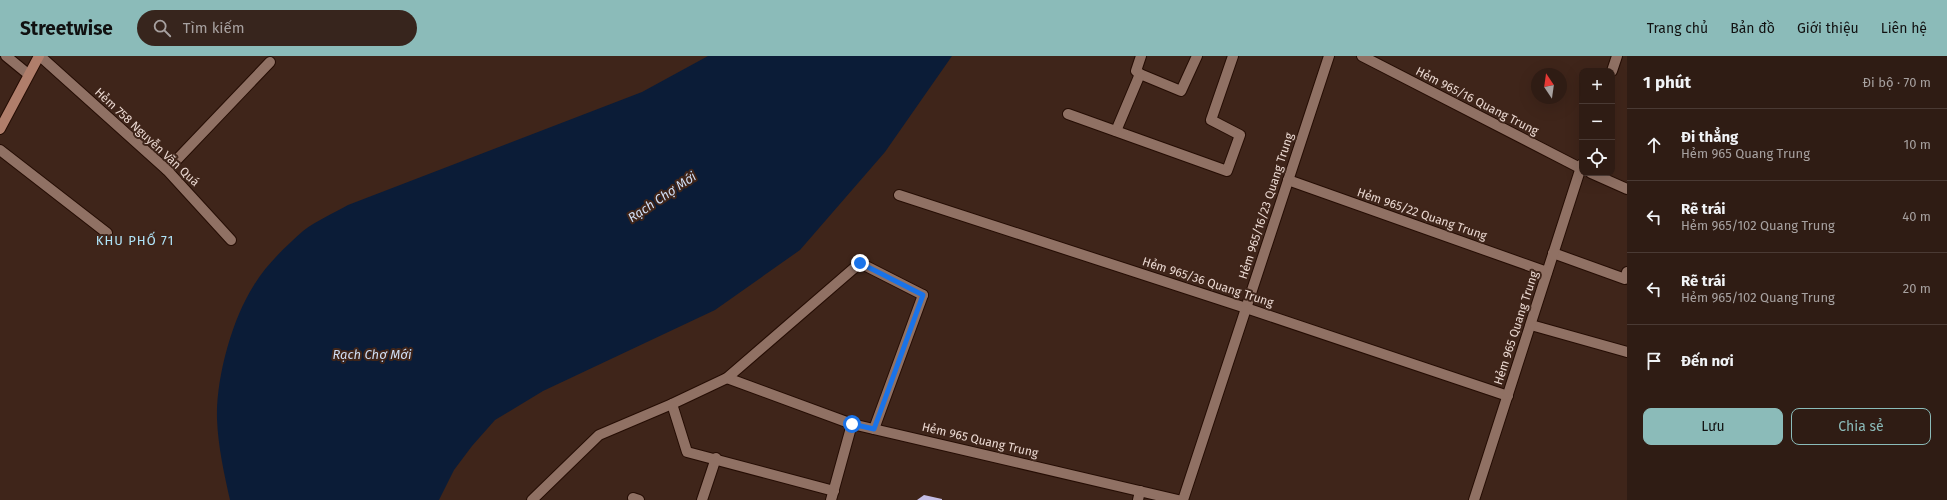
<!DOCTYPE html>
<html lang="vi">
<head>
<meta charset="utf-8">
<style>
  body { margin:0; font-family:"Fira Sans",sans-serif; background:#37251d; color:#f1f3f6 }
  .controls { position:absolute; right:12px; top:12px; display:grid; overflow:hidden; border-radius:8px; box-shadow:0 4px 16px #0002 }
  .controls button { width:36px; height:36px; display:grid; place-items:center; padding:0; border:0; border-bottom:1px solid #4a3a34; background:#2f1c14; color:#f1f3f6; font:20px sans-serif }
  .compass { position:absolute; left:1531px; top:12px; width:36px; height:36px; border-radius:50%; background:#2f1c14; box-shadow:0 4px 16px #0002; rotate:347deg }
  .stop { position:absolute; width:12px; height:12px; margin:-9px; border:3px solid #1a73e8; border-radius:50%; background:#fff }
  .stop.end { background:#1a73e8; border-color:#fff; box-shadow:0 1px 4px #0008 }
  .list { margin:0; padding:0; list-style:none }
  h2 { display:flex; justify-content:space-between; align-items:center; height:52px; margin:0; padding:0 16px; font-size:17px }
  h2 small { font-size:13px; font-weight:400; color:#a7a1a0 }
  .list li { display:grid; grid-template-columns:26px 1fr auto; gap:12px; align-items:center; box-sizing:border-box; height:72px; padding:0 16px; border-top:1px solid #4a3a34 }
  .list b { display:block; font-size:15px; white-space:nowrap }
  .list p { margin:0; font-size:13px; white-space:nowrap; color:#a7a1a0 }
  .list em { font-size:13px; font-style:normal; color:#a7a1a0 }
  .actions { display:flex; gap:8px; padding:12px 16px }
  .actions a { flex:1; padding:9px 0; border:1px solid #8bbbb9; border-radius:8px; text-align:center; font-size:14px; color:#8bbbb9 }
  .actions .main { background:#8bbbb9; color:#111 }
  .icon { flex:none; width:22px; height:22px; fill:none; stroke:currentColor; stroke-width:2; stroke-linecap:round; stroke-linejoin:round }
  .map { position:relative; flex:none; width:1627px; height:444px; overflow:hidden }
  header { display:flex; align-items:center; gap:24px; box-sizing:border-box; height:56px; padding:0 20px; background:#8bbbb9; color:#111 }
  header strong { font-size:19px }
  nav { display:flex; gap:22px; margin-inline-start:auto; font-size:14px }
  .search { width:280px; height:36px; background:#37251d; display:flex; align-items:center; gap:10px; box-sizing:border-box; padding:0 14px; border-radius:22px; color:#a7a1a0; font-size:15px }
  main { display:flex }
  aside { flex:1; background:#2f1c14 }
  .map>svg:first-child { display:block }
</style>
</head>
<body>
<header>
<strong>Streetwise</strong>
<div class="search"><svg class="icon" aria-label="search" viewBox="0 0 24 24"><circle cx="10" cy="10" r="6"/><path d="M15 15l6 6"/></svg>Tìm kiếm</div>
<nav><a>Trang chủ</a><a>Bản đồ</a><a>Giới thiệu</a><a>Liên hệ</a></nav>
</header>
<main>
<div class="map">
<svg width="1627" height="444" viewBox="0 0 1627 444">
  <rect width="100%" height="100%" fill="#3f251a"/>
  <!-- water -->
  <path fill="#0b1c37" d="M708,0h244l-67,96 -85,98 -85,60 -172,81 -48,29 -23,26 -18,24 -15,30h-209c-6,-27 -12,-54 -13,-81 -1,-41 15,-100 37,-134 12,-20 32,-39 49,-54 13,-10 31,-18 45,-26l294,-113z"/>
  <!-- building -->
  <polygon fill="#c4bde5" points="924,439 942,443 942,444 917,444"/>
  <g fill="none" stroke-linecap="round" stroke-linejoin="round">
    <defs>
      <g id="lane">
        <polyline points="1140,18 1181,35 1197,0"/>
        <polyline points="1068,58 1227,115 1240,79 1211,64 1233,0"/>
        <polyline points="1116,75 1140,18 1136,15 1141,0"/>
        <polyline points="0,94 107,177"/>
        <polyline points="167,114 270,6"/>
        <polyline points="1553,197 1625,223 1627,216"/>
        <polyline points="1531,269 1627,296"/>
        <polyline points="672,348 687,396 834,435"/>
        <polyline points="874,373 923,239"/>
        <polyline points="633,442 639,444"/>
        <polyline points="702,444 716,402"/>
        <polyline points="831,444 852,368"/>
        <polyline points="1138,444 1140,435"/>
      </g>
      <g id="street">
        <polyline points="6,0 28,18"/>
        <polyline points="40,0 167,114 231,184"/>
        <polyline points="1362,0 1582,113"/>
        <polyline points="1612,15 1617,0"/>
        <polyline points="1591,117 1627,133"/>
        <polyline points="1288,124 1547,216"/>
        <polyline points="899,139 1246,252 1508,340"/>
        <polyline points="727,322 852,368 1178,444"/>
        <polyline points="532,444 599,379 672,348 727,322 860,207 923,239"/>
        <polyline points="1183,444 1329,0"/>
        <polyline points="1474,444 1582,108"/>
      </g>
      <polyline id="secondary" points="0,73 39,0"/>
    </defs>
    <!-- lane casing -->
    <use href="#lane" stroke="#250d04" stroke-width="12"/>
    <!-- street casing -->
    <use href="#street" stroke="#250d04" stroke-width="12"/>
    <!-- secondary casing -->
    <use href="#secondary" stroke="#250d04" stroke-width="12"/>
    <!-- lane -->
    <use href="#lane" stroke="#907164" stroke-width="10"/>
    <!-- street -->
    <use href="#street" stroke="#907164" stroke-width="10"/>
    <!-- secondary -->
    <use href="#secondary" stroke="#b07e6b" stroke-width="10"/>
  </g>
  <g fill="none" stroke-linecap="round" stroke-linejoin="round">
    <!-- route -->
    <polyline stroke="#1a73e8" stroke-width="5" points="852,368 874,373 923,239 860,207"/>
  </g>
  <g text-anchor="middle" dominant-baseline="central" stroke-width="4" stroke-linejoin="round" paint-order="stroke">
    <!-- street labels -->
    <g font-size="12" fill="#ebd9d2" stroke="#3f251a">
      <text transform="translate(1477 45) rotate(27)">Hẻm 965/16 Quang Trung</text>
      <text transform="translate(147 81) rotate(43)">Hẻm 758 Nguyễn Văn Quá</text>
      <text transform="translate(1266 150) rotate(-72)">Hẻm 965/16/23 Quang Trung</text>
      <text transform="translate(1422 158) rotate(19)">Hẻm 965/22 Quang Trung</text>
      <text transform="translate(1208 226) rotate(18)">Hẻm 965/36 Quang Trung</text>
      <text transform="translate(1516 272) rotate(-72)">Hẻm 965 Quang Trung</text>
      <text transform="translate(980 384) rotate(13)">Hẻm 965 Quang Trung</text>
    </g>
    <!-- water labels -->
    <g font-size="13" font-style="italic" fill="#cfddf4" stroke="#3f251a">
      <text transform="translate(662 141) rotate(-34)">Rạch Chợ Mới</text>
      <text x="372" y="298">Rạch Chợ Mới</text>
    </g>
    <!-- neighbourhood labels -->
    <g font-size="13" letter-spacing="1" fill="#b0e4f8" stroke="#3f251a">
      <text x="135" y="184">KHU PHỐ 71</text>
    </g>
  </g>
</svg>
<div class="controls">
<button>+</button>
<button>−</button>
<button><svg class="icon" aria-label="locate" viewBox="0 0 24 24"><circle cx="12" cy="12" r="6"/><path d="M12 2v4M12 18v4M2 12h4M18 12h4"/></svg></button>
</div>
<svg class="compass" viewBox="-18 -18 36 36"><path d="M0-13l5 13h-10z" fill="#e53935"/><path d="M0 13l5-13h-10z" fill="#a7a1a0"/></svg>
<div class="stop" style="left:852px;top:368px"></div>
<div class="stop end" style="left:860px;top:207px"></div>
</div>
<aside>
<h2>1 phút<small>Đi bộ · 70 m</small></h2>
<ul class="list">
<li><svg class="icon" aria-label="ahead" viewBox="0 0 24 24"><path d="M12 20V5M6 11l6-6 6 6"/></svg><div><b>Đi thẳng</b><p>Hẻm 965 Quang Trung</p></div><em>10 m</em></li>
<li><svg class="icon" aria-label="left" viewBox="0 0 24 24"><path d="M17 20v-9H6M10 6l-5 5 5 5"/></svg><div><b>Rẽ trái</b><p>Hẻm 965/102 Quang Trung</p></div><em>40 m</em></li>
<li><svg class="icon" aria-label="left" viewBox="0 0 24 24"><path d="M17 20v-9H6M10 6l-5 5 5 5"/></svg><div><b>Rẽ trái</b><p>Hẻm 965/102 Quang Trung</p></div><em>20 m</em></li>
<li><svg class="icon" aria-label="arrive" viewBox="0 0 24 24"><path d="M6 21V4h12l-3 4 3 4H6"/></svg><div><b>Đến nơi</b></div></li>
</ul>
<div class="actions"><a class="main">Lưu</a><a>Chia sẻ</a></div>
</aside>
</main>
</body>
</html>
